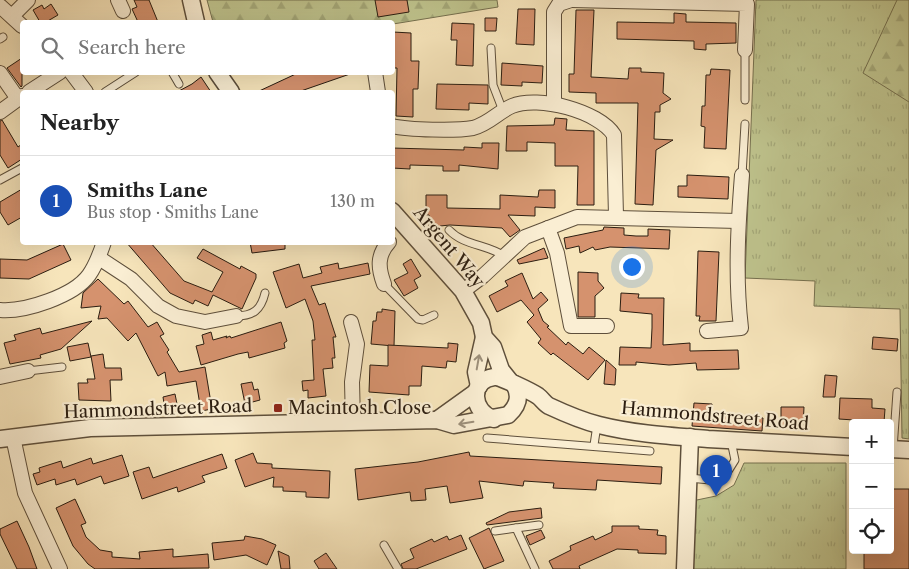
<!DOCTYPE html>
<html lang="en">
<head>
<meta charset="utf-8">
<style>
  body { margin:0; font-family:"Libre Caslon Text",serif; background:#f6f6f6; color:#222 }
  .controls { position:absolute; right:15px; bottom:15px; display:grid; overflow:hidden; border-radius:5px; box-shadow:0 5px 20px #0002 }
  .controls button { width:45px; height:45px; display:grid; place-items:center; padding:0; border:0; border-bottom:1px solid #e0e0e0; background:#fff; color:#222; font:25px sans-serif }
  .you { position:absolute; left:631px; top:266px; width:18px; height:18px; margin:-12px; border:4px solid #fff; border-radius:50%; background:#1a73e8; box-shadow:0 0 0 8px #1a73e833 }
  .badge { display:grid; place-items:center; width:32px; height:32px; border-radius:50%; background:#b45309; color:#fff; font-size:16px; font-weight:700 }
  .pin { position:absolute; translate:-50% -41px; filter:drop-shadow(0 1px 2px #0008) }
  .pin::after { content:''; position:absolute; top:26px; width:18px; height:15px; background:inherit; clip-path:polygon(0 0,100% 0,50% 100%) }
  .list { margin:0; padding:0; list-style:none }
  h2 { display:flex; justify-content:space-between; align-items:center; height:65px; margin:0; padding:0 20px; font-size:21px }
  h2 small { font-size:16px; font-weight:400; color:#767676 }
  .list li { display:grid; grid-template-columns:32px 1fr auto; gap:15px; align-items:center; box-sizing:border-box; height:90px; padding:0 20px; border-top:1px solid #e0e0e0 }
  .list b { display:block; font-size:19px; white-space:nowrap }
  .list p { margin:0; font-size:16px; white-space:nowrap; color:#767676 }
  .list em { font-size:16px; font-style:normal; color:#767676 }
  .icon { flex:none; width:28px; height:28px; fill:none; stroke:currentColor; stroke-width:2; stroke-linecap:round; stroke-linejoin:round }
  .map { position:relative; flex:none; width:909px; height:569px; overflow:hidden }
  .search { position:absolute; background:#fff; box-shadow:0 5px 20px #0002; left:20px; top:20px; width:375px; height:55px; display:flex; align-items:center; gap:12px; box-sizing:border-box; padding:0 18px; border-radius:5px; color:#767676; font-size:19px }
  .panel { position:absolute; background:#fff; box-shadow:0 5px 20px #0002; left:20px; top:90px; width:375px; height:155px; border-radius:5px }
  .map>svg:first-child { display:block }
</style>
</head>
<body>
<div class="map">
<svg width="909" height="569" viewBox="0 0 909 569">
  <defs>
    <pattern id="grass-tufts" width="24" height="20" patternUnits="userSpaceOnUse" patternTransform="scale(1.25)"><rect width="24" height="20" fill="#bfc48e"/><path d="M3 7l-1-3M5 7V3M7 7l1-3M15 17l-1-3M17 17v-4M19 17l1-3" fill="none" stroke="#a4a879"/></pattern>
    <pattern id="forest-firs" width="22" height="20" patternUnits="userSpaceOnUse" patternTransform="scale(1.25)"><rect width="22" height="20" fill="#bfc48e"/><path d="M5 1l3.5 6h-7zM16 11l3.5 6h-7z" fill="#a4a879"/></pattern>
  </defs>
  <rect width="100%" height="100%" fill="#f7e5bb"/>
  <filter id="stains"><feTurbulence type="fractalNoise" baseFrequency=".004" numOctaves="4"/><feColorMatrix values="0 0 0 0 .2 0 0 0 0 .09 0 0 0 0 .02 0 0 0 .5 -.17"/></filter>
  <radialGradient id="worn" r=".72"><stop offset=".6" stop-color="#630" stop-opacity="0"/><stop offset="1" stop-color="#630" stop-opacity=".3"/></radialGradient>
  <!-- grass -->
  <g fill="url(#grass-tufts)" stroke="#75704f">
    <polygon points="756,0 909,0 909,439 902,438 900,309 814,306 815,281 745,278"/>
    <polygon points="744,463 846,463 846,569 692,569 692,501 716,496 734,485"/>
  </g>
  <!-- forest -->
  <g fill="url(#forest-firs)" stroke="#75704f">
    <polygon points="207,0 497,0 498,7 393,24 392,22 213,22"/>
    <polygon points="897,0 909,0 909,102 863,73"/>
  </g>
  <!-- building -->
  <g fill="#d5926e" stroke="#2b1d10">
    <polygon points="134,0 149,0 158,22 138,22 132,9 137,7"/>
    <polygon points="375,0 407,0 409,12 378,17"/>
    <polygon points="51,4 58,15 46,22 40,22 33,10 42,5 44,9"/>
    <polygon points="518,9 535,9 534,45 516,44"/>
    <polygon points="576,10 594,10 591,77 628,79 629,68 641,68 641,72 664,73 663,93 671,99 660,105 660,112 655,112 654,139 673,140 656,150 653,205 635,204 638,103 596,103 596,93 569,92 569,74 574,74"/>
    <polygon points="674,13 686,14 686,22 736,23 736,43 706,44 706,50 694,49 694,41 617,39 617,22 674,23"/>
    <polygon points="485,18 497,18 496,31 485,31"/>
    <polygon points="452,23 474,24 473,66 456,65 457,40 451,40"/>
    <polygon points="393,32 411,33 411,61 419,61 418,89 413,89 413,117 396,116 397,68 394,68"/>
    <polygon points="22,58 22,86 21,87 7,68"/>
    <polygon points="502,63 543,66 542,83 522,82 522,86 501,85"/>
    <polygon points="711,69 730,70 726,149 704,148 705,127 701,126 702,106 705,106 706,75 710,75"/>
    <polygon points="300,72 350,72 350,74 298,92 257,92"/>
    <polygon points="201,77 211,92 177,92 192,84"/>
    <polygon points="437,84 488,85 488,104 469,103 469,110 436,109"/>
    <polygon points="555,118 567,119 566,130 594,131 594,205 577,205 578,166 555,166 555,143 527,142 527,151 506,151 507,126 554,125"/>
    <polygon points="2,120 18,147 22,144 22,159 8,168 0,155 0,121"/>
    <polygon points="482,143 499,143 498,169 459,165 459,171 443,171 443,166 410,165 410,169 392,168 392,148 464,150 464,147 482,148"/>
    <polygon points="687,175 729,177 728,199 678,197 678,186 687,186"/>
    <polygon points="22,189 22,217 8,225 0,212 0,202"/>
    <polygon points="539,190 555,190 555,208 535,207 535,216 508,215 520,230 510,237 502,228 450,225 440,226 440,229 429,229 429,215 426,215 426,195 447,195 447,208 500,209 500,195 538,197"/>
    <polygon points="604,227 624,228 624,235 636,236 648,236 648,229 670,230 669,249 610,247 595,250 593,247 580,253 579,246 566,249 564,238 603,230"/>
    <polygon points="126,242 150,242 184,281 212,292 223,272 197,258 203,249 240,269 241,266 256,274 256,278 242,309 213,295 208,306 195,300 193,304 170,293"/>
    <polygon points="250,242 285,242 285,249 252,253"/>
    <polygon points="63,244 71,260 29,279 0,278 0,259 27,260"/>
    <polygon points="544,248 548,258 519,264 517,260"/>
    <polygon points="698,251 719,252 716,321 699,321 700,316 696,316"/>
    <polygon points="411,259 421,276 414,280 418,288 404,296 394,280 408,273 403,264"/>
    <polygon points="338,263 339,269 368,263 370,274 311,286 319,305 325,303 336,337 333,337 335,358 332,358 333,368 323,369 326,396 308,398 308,390 303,391 302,381 314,380 312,340 315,340 313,321 305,299 286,308 273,272 299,264 303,278 322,273 320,267"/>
    <polygon points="578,272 598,273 598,281 604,288 595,296 595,317 578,317"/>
    <polygon points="522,273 533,299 541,292 548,300 538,309 543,321 549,326 547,327 566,345 568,342 583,354 589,347 605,360 588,380 553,353 551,355 538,343 541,339 527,322 534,315 521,300 497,312 489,296 508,286 505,281"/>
    <polygon points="98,279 124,304 128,301 148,327 157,322 164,334 160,336 169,350 167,352 179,372 205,367 212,409 201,411 196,381 167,386 165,372 158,376 136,333 128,341 107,318 98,319 101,306 81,308 83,293"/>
    <polygon points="621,293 639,294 638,298 664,298 663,345 690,343 690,351 738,350 739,369 697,370 696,363 669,365 636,362 636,365 619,365 620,347 651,348 652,328 652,314 620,311"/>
    <polygon points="382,309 395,311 394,346 371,344 373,321 376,321 377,312 382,312"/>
    <polygon points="92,321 61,349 40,355 41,358 10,364 4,343 16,340 14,335 40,328 42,334"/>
    <polygon points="281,322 287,341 284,343 285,348 249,358 248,352 238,354 201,365 196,346 204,344 202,335 211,332 213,340 227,336 226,338 230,336 231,338"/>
    <polygon points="873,337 898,339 897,351 872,349"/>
    <polygon points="88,343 91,357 70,361 67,347"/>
    <polygon points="448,343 458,344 456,362 447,361 446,368 422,366 421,386 409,386 409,395 369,392 370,365 388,366 388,345 448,348"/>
    <polygon points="103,354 105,368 121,368 122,380 110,380 111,401 79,400 78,383 88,383 87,379 95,379 91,356"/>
    <polygon points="606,360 616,369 615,385 604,384"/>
    <polygon points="825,375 837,376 835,397 823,397"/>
    <polygon points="252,382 254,390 258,389 260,400 245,404 241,384"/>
    <polygon points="175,394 179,414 166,416 163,397"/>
    <polygon points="840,398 872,399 872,408 885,409 884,422 839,419"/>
    <polygon points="694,403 712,404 711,415 763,418 762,431 692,426"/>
    <polygon points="781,407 804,407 803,428 781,428"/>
    <polygon points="469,452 470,456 662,467 661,484 597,480 596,490 553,488 554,483 524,481 523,486 479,481 483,498 450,503 447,486 425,489 426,500 411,501 410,492 358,500 355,469 418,462"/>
    <polygon points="253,453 257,463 272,464 272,468 330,471 329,498 306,497 306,492 283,491 283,487 273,487 274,477 245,487 235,460"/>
    <polygon points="222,454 227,468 202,476 205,482 178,492 177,487 142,499 133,472 149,467 153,478"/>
    <polygon points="122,455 129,476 104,484 101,476 77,485 75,479 56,485 55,479 37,485 33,474 40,472 39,468 61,461 63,468 91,458 93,464"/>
    <polygon points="890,489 909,489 909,569 864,569 864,550 890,550"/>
    <polygon points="75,499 86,523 81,525 86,537 100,550 112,552 112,557 140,559 139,552 173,549 173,557 208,554 209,568 95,569 88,564 73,546 56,508"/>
    <polygon points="541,508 542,518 487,525 486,523 509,512"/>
    <polygon points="17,521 29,547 37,569 17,569 0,534 0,529"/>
    <polygon points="612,526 639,526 639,529 658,530 657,535 666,536 666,554 638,553 638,550 617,549 579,566 580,569 553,569 549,561 571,550 570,546 593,536 595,540 612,532"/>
    <polygon points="489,528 504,561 484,569 469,538"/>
    <polygon points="541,530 545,538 530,545 526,536"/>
    <polygon points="461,535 467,549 416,569 403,569 401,564 414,558 410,549 432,539 434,542 447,536 449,540"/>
    <polygon points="245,536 262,539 276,545 267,565 246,555 214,560 212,543 244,540"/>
    <polygon points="278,551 289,556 290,569 281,569"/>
    <polygon points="326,553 337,569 319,569 314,561"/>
  </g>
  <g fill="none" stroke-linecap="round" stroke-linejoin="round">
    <defs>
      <g id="service">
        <polyline points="0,39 3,37"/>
        <polyline points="491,48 493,85 503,111"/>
        <polyline points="172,72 179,84"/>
        <polyline points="105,92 136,72"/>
        <polyline points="745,100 745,50"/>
        <polyline points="742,175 745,124"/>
        <polyline points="0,180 22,168"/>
        <path d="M449,230c15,16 38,14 55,26"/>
        <polyline points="384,284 418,319 423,320 434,315"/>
        <path d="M236,316c17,0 25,-6 29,-23"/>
        <polyline points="28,371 62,367"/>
        <polyline points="487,438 650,451"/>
        <polyline points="594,445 597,425"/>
        <polyline points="893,449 897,392"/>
        <polyline points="689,478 710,480 725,476 735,460 731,441"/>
        <polyline points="516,528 539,525"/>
        <polyline points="495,531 516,528 535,569"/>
        <polyline points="384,545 398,569"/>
      </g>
      <g id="minor">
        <polyline points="118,0 123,11"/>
        <polyline points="572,0 747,4 745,50"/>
        <polyline points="0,6 22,26"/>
        <polyline points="12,16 28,0"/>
        <polyline points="71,72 86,92"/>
        <polyline points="375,72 378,92"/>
        <polyline points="0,73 18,99"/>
        <polyline points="29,92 60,72"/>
        <polyline points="554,103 554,12 559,4 571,0"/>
        <polyline points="0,112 22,96"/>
        <path d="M392,126c17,4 64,5 81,2 16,-4 25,-16 39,-22 26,-11 87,5 102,29l2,81"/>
        <polyline points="548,228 557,253 571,326 607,326"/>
        <polyline points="99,258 131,279 158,306 176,316 205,322 236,316"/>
        <path d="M384,284c-6,-16 -7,-29 5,-42"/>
        <polyline points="463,291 483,276 525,237 577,217 738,221"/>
        <path d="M0,310c25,2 74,-14 89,-35 7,-10 11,-21 15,-33"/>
        <polyline points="351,322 357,344 352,382 353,422"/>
        <path d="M707,331l34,-3c-6,-51 -3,-102 1,-153"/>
        <polyline points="0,377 28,371"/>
        <polyline points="13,437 25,493 60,569"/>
      </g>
      <g id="tertiary">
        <polyline points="191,0 196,22"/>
        <polyline points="217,72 231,92"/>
        <polyline points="392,211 463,291 481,323 484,337 493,347 501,370 509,380"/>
        <polyline points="479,386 476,372 484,337"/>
        <path d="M494,419c-23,-7 -25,-39 0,-42 6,-1 38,15 44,19 4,3 7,8 11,10 15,7 34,15 50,19 36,9 72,11 109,14 48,3 97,5 145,8"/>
        <polyline points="437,420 476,392"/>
        <path d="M0,439l90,-11 347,-8 17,5 54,-10c10,-9 13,-19 6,-31"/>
        <polyline points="890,449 909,450"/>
        <polyline points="685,569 690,437"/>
      </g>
    </defs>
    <!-- service casing -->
    <use href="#service" stroke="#5e4f3b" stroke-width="9"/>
    <!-- minor casing -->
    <use href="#minor" stroke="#5e4f3b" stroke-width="16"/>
    <!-- tertiary casing -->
    <use href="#tertiary" stroke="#5e4f3b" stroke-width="19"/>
    <!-- service -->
    <use href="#service" stroke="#faeed3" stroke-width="7"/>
    <!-- minor -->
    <use href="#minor" stroke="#faeed3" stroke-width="14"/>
    <!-- tertiary -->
    <use href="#tertiary" stroke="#faeed3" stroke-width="16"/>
  </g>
  <!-- one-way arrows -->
  <defs><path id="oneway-shaft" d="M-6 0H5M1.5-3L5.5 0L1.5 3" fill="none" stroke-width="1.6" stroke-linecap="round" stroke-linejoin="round" transform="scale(1.25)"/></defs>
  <g stroke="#9d907b">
    <use href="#oneway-shaft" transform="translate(478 362) rotate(-80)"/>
    <use href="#oneway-shaft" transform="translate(466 423) rotate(171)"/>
  </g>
  <!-- markers -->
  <rect fill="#8f2418" stroke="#faeed3" stroke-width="2" x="273" y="403" width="10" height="10" rx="2.5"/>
  <g text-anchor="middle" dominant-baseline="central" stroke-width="4.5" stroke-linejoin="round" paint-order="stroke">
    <!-- street labels -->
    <g font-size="18" fill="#2b1d10" stroke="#faeed3">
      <text transform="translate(449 247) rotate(50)">Argent Way</text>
      <text transform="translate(158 409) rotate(-2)">Hammondstreet Road</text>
      <text transform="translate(715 416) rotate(5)">Hammondstreet Road</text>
    </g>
    <!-- poi labels -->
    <g font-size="18" fill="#2b1d10" stroke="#faeed3" text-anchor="start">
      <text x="288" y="408">Macintosh Close</text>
    </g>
  </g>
  <rect width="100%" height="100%" filter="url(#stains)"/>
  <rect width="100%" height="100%" fill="url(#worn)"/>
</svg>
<div class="controls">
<button>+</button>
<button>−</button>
<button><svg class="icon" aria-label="locate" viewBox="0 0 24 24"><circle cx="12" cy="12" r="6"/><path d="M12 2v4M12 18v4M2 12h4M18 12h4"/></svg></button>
</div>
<div class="you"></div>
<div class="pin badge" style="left:716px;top:496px;background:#1a4fb4">1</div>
<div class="search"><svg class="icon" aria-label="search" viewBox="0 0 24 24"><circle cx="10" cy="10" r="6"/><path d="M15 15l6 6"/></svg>Search here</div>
<section class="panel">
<h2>Nearby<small></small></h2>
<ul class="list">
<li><span class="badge" style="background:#1a4fb4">1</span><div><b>Smiths Lane</b><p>Bus stop · Smiths Lane</p></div><em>130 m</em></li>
</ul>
</section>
</div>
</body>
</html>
